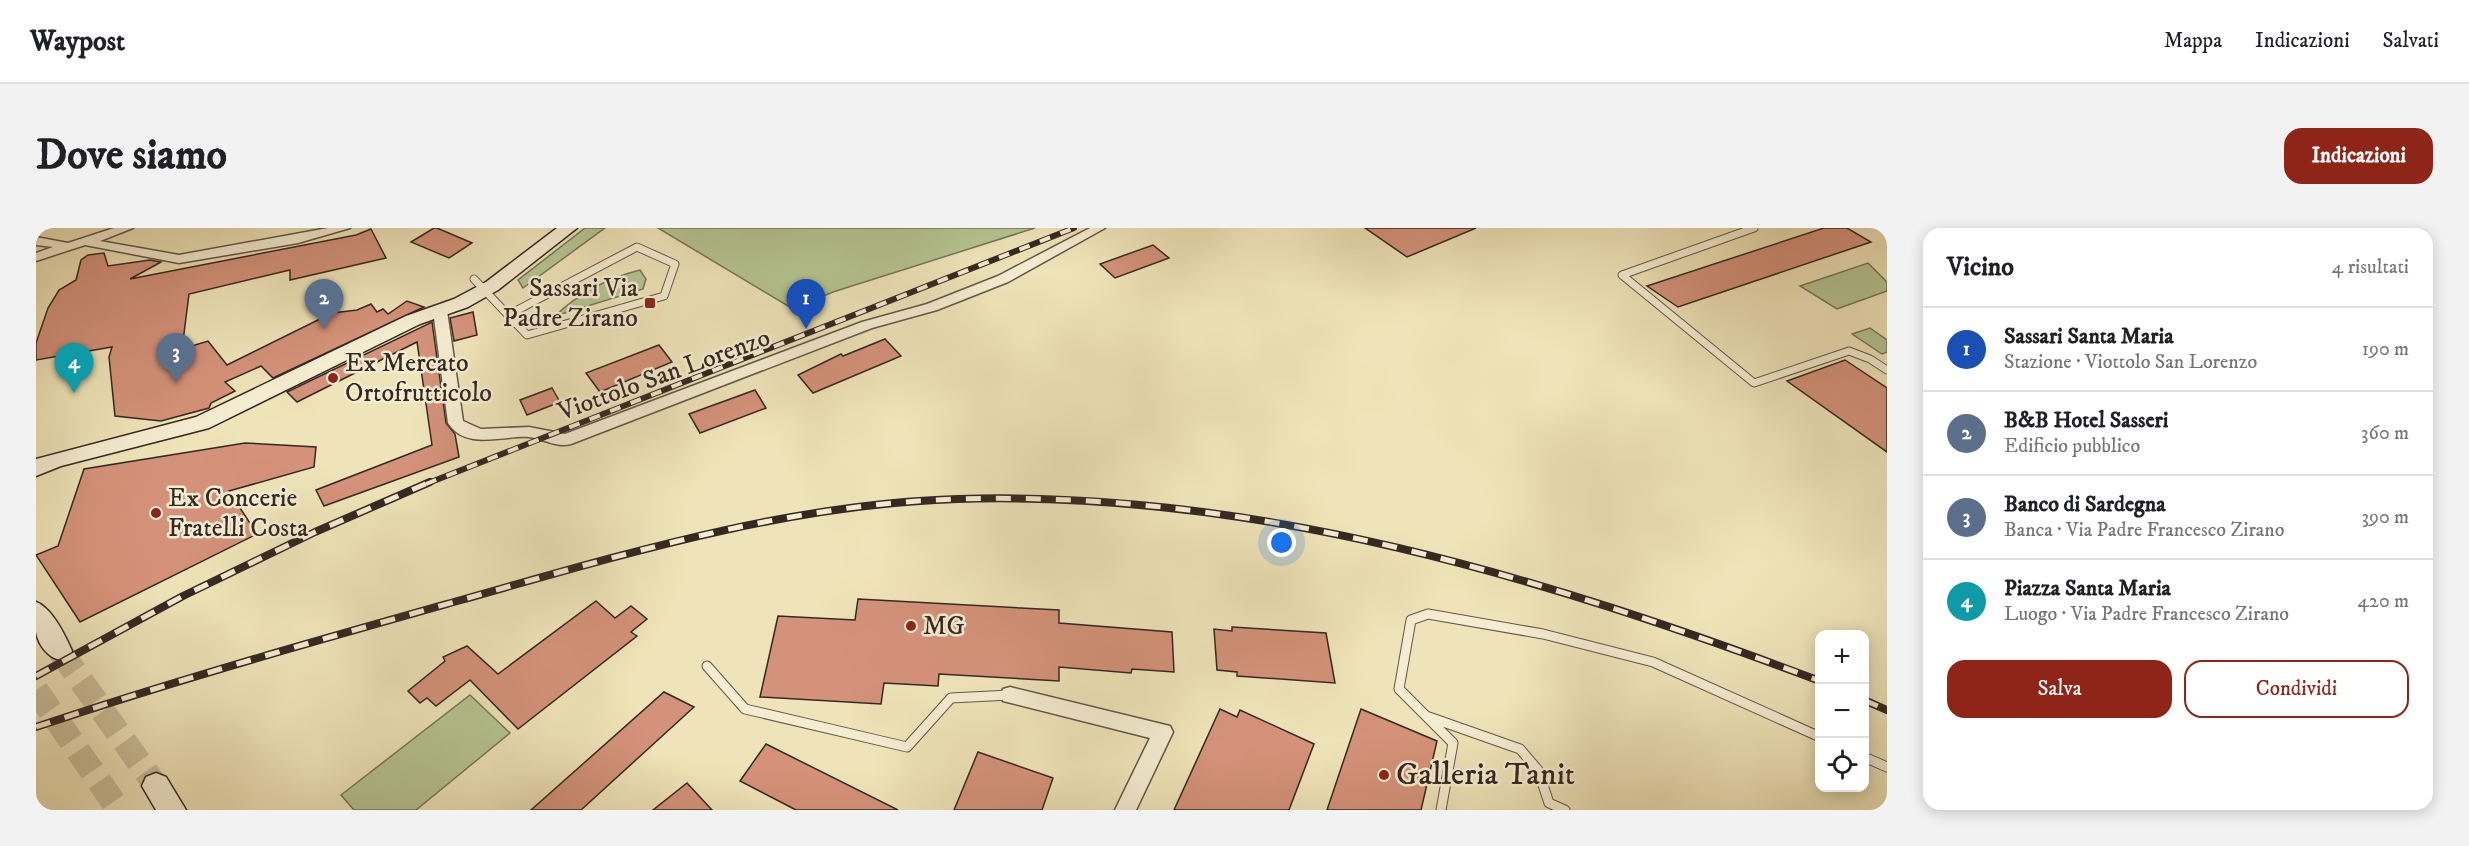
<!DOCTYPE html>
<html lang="it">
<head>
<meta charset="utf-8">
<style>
  body { margin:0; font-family:"IM FELL DW Pica",serif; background:#f2f2f2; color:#202124 }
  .controls { position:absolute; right:18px; bottom:18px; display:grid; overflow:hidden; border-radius:12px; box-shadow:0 3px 15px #0003 }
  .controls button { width:54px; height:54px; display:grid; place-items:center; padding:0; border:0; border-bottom:2px solid #e0e0e0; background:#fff; color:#202124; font:30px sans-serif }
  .you { position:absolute; left:1246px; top:315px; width:21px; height:21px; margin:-15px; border:4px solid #fff; border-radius:50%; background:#1a73e8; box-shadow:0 0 0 9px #1a73e833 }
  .badge { display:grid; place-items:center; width:39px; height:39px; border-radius:50%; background:#8f2418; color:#fff; font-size:20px; font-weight:700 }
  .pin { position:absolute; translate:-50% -50px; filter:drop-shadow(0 2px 3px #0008) }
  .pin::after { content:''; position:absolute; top:32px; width:21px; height:18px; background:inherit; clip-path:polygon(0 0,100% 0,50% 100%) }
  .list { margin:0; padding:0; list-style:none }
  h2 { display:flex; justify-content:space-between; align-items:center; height:78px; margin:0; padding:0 24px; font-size:26px }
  h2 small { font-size:20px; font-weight:400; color:#757577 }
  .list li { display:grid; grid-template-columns:39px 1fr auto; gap:18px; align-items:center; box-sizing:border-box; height:84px; padding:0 24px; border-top:2px solid #e0e0e0 }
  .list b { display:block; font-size:22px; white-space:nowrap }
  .list p { margin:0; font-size:20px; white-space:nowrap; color:#757577 }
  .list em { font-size:20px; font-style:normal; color:#757577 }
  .actions { display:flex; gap:12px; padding:18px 24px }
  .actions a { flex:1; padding:14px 0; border:2px solid #8f2418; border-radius:18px; text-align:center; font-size:21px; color:#8f2418 }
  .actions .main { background:#8f2418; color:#fff }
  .icon { flex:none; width:33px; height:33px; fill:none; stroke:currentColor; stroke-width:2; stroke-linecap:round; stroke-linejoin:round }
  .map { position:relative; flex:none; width:1851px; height:582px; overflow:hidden; border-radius:18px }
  header { display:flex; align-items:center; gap:36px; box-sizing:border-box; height:84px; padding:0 30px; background:#fff; border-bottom:2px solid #e0e0e0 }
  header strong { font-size:28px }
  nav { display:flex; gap:33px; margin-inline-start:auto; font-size:21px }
  .intro { display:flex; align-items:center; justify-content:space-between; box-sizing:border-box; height:144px; padding:0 36px }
  h1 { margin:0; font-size:42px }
  .button { padding:15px 27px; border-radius:18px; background:#8f2418; color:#fff; font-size:21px; font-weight:700 }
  main { display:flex; gap:36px; padding:0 36px }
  aside { flex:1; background:#fff; border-radius:18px; box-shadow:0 3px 15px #0003 }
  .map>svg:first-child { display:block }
</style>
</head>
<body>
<header>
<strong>Waypost</strong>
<nav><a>Mappa</a><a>Indicazioni</a><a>Salvati</a></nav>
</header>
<div class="intro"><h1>Dove siamo</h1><a class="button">Indicazioni</a></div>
<main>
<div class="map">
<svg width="1851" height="582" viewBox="0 0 1851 582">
  <rect width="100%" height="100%" fill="#efe4b9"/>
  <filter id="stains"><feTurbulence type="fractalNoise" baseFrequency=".00333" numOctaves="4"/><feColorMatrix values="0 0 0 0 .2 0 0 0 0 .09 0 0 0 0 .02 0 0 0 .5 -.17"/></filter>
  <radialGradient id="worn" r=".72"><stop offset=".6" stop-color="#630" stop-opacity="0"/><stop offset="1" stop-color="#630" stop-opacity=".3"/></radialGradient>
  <!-- green -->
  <g fill="#b5c592" stroke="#74765a" stroke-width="1.5">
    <polygon points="549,0 569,0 487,60 482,52"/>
    <polygon points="622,0 999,0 797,64 757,81"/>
    <polygon points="1832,35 1851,54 1851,63 1801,81 1764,58"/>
    <path d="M604,42l6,9 -3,10 -88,27c24,-23 53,-38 85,-46z"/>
    <polygon points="1834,100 1851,112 1851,124 1846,126 1816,106"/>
    <polygon points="434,467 474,505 380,582 318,582 305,567"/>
  </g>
  <!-- building -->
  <g fill="#d4927a" stroke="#342822" stroke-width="1.5">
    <polygon points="398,0 401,0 436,15 413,30 375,14"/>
    <polygon points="1329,0 1440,0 1371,29"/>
    <polygon points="1788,0 1811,0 1835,14 1642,79 1611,58"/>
    <polygon points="335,1 350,30 254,52 254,42 153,66 146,121 172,113 191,137 296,85 321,82 335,76 341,84 347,81 352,86 371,73 388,79 237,150 225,138 189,154 199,163 175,175 173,180 125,193 79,188 73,129 76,119 0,132 0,115 12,80 23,62 40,52 45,32 52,27 68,25 72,38 114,32 125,34 94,51 320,7"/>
    <polygon points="1117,17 1133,30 1079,50 1064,36"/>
    <polygon points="437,84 441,107 418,113 414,90"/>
    <polygon points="396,94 410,195 419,206 423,229 288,278 280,262 396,217 381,114 261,174 251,164"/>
    <polygon points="849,111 865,128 777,165 762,147 805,126 807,128"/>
    <polygon points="623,117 636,134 564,164 550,145"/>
    <polygon points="1809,132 1851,160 1851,224 1751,153"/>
    <polygon points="516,160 524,174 491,187 484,172"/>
    <polygon points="719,162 730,180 664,205 653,186"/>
    <polygon points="209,215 280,219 278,239 193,263 221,306 44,394 0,327 22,318 48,241"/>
    <polygon points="822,371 1023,382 1023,395 1136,404 1138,444 1096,441 1095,445 1023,439 1023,453 903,446 902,458 848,455 845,476 724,469 742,388 819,392"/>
    <polygon points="560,373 579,390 595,378 611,391 595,404 601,408 482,501 434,452 400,478 391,470 384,475 372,463 409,433 407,429 431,418 462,446"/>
    <polygon points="1196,399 1290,405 1299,455 1201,448 1201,444 1181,442 1178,401 1196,403"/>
    <polygon points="628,464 658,479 545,582 495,582"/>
    <polygon points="1184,481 1201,489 1204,482 1278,516 1253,582 1138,582"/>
    <polygon points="1325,481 1401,513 1385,582 1291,582"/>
    <polygon points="730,516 862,582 760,582 704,553"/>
    <polygon points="942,524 1017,550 1006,582 918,582"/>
    <polygon points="651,555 676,582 617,582"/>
  </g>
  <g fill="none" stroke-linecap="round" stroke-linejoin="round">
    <!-- secondary-tunnel -->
    <g stroke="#cabe9b" stroke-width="25" stroke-dasharray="25 12" stroke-linecap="butt">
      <polyline points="24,423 120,558"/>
      <polyline points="0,462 83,582"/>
    </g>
    <defs>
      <g id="lane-far1">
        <polyline points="1718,0 1586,47 1718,155 1813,123 1834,131 1851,142"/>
        <polygon points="601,19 639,36 628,68 491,107 472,87"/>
        <polyline points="438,51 472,87"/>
      </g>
      <g id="lane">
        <polyline points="671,438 709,481 871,519 915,470 974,467"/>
        <polyline points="1393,489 1484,521 1502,542 1513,575 1529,582"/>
        <polyline points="1828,529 1851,539"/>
        <polyline points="1405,582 1417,515 1363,461 1375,392 1392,386 1507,406 1617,434 1784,509"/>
      </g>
      <g id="street">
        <polygon points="78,0 97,0 64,13 143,27 292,0 314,0 262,15 143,35 49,17 0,33 0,25 17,19 0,17 0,9 32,15"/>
        <path d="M1054,0h15l-97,54 -71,28 -65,18 -301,116c-14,4 -27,-5 -42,-7 -26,-2 -63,14 -81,-14l-15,-112 2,-3h10l2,3 16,110 18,8 48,-2 36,7 297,-112 65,-18 71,-28z"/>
        <polygon points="974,459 1134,498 1137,504 1100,582 1079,582 1114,510 967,473 965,467 967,461"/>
      </g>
      <g id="secondary">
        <polygon points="521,0 541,0 462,62 432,79 384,96 173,200 25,238 0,248 0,231 160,189 370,88 418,71 450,54"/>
        <path d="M0,374c16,6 29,33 36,49l-3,8c-16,5 -30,-11 -33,-27 0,-9 0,-21 0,-30z"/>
        <polygon points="120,545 130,549 150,582 120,582 106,558 110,549"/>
      </g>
    </defs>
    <!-- lane-far1 casing -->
    <use href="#lane-far1" stroke="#635748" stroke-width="9"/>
    <!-- lane casing -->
    <use href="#lane" stroke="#635748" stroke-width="11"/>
    <!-- street casing -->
    <use href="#street" stroke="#635748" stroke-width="3"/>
    <!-- secondary casing -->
    <use href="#secondary" stroke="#342822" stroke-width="3"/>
    <!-- lane-far1 -->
    <use href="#lane-far1" stroke="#f5edd2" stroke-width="7"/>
    <!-- lane -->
    <use href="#lane" stroke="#f5edd2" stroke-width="9"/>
    <!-- street -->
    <use href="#street" fill="#f5edd2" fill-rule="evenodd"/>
    <!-- secondary -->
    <use href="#secondary" fill="#f5edd2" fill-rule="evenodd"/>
    <defs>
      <polyline id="rail-far1" points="390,256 1038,0"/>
      <g id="rail">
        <polyline points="0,448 147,368 279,304 394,254"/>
        <polyline points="1828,472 1851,482"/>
        <path d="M0,499c140,-47 283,-87 425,-127 163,-46 327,-96 497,-101 299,-9 585,78 862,182"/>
      </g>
    </defs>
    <!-- rail-far1 casing -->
    <use href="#rail-far1" stroke="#342822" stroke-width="6"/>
    <!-- rail casing -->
    <use href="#rail" stroke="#342822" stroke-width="8"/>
    <!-- rail-far1 -->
    <use href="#rail-far1" stroke="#f5edd2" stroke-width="4" stroke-dasharray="11" stroke-linecap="butt"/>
    <!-- rail -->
    <use href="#rail" stroke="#f5edd2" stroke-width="5" stroke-dasharray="15" stroke-linecap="butt"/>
  </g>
  <!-- markers -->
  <g fill="#8f2418" stroke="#f5edd2" stroke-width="2">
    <rect x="608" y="69" width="12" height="12" rx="3"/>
    <circle cx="297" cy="150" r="6"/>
    <circle cx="120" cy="285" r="6"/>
    <circle cx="875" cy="398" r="6"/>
    <circle cx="1348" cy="547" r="6"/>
  </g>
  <g text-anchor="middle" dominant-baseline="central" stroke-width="5" stroke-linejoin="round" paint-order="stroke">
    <!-- poi labels -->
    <g font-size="26" fill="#342822" stroke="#f5edd2" text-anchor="start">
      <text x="602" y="60" text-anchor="end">Sassari Via<tspan x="602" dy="30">Padre Zirano</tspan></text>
      <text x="309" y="135">Ex Mercato<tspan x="309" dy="30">Ortofrutticolo</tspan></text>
      <text x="132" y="270">Ex Concerie<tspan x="132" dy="30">Fratelli Costa</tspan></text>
      <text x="887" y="398">MG</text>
    </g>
    <!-- street labels -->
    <g font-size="26" fill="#342822" stroke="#f5edd2">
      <text transform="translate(628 147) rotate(-20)">Viottolo San Lorenzo</text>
    </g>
    <!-- near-poi labels -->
    <g font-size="32" fill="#342822" stroke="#f5edd2" text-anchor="start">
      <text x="1360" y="547">Galleria Tanit</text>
    </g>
  </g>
  <rect width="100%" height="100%" filter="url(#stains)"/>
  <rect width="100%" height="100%" fill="url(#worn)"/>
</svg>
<div class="controls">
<button>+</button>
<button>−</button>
<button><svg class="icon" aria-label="locate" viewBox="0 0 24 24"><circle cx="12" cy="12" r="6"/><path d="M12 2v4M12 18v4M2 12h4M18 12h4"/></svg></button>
</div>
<div class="you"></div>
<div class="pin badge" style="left:770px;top:101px;background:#1a4fb4">1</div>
<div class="pin badge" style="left:288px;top:101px;background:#5c6f8a">2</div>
<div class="pin badge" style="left:140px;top:155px;background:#5c6f8a">3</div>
<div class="pin badge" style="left:38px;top:165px;background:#0f9aa8">4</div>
</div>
<aside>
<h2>Vicino<small>4 risultati</small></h2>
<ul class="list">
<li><span class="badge" style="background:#1a4fb4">1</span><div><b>Sassari Santa Maria</b><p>Stazione · Viottolo San Lorenzo</p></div><em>190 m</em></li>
<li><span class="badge" style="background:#5c6f8a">2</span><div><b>B&amp;B Hotel Sasseri</b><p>Edificio pubblico</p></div><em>360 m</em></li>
<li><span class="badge" style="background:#5c6f8a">3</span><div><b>Banco di Sardegna</b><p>Banca · Via Padre Francesco Zirano</p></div><em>390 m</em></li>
<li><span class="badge" style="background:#0f9aa8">4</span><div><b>Piazza Santa Maria</b><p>Luogo · Via Padre Francesco Zirano</p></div><em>420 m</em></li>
</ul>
<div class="actions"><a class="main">Salva</a><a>Condividi</a></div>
</aside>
</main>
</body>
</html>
